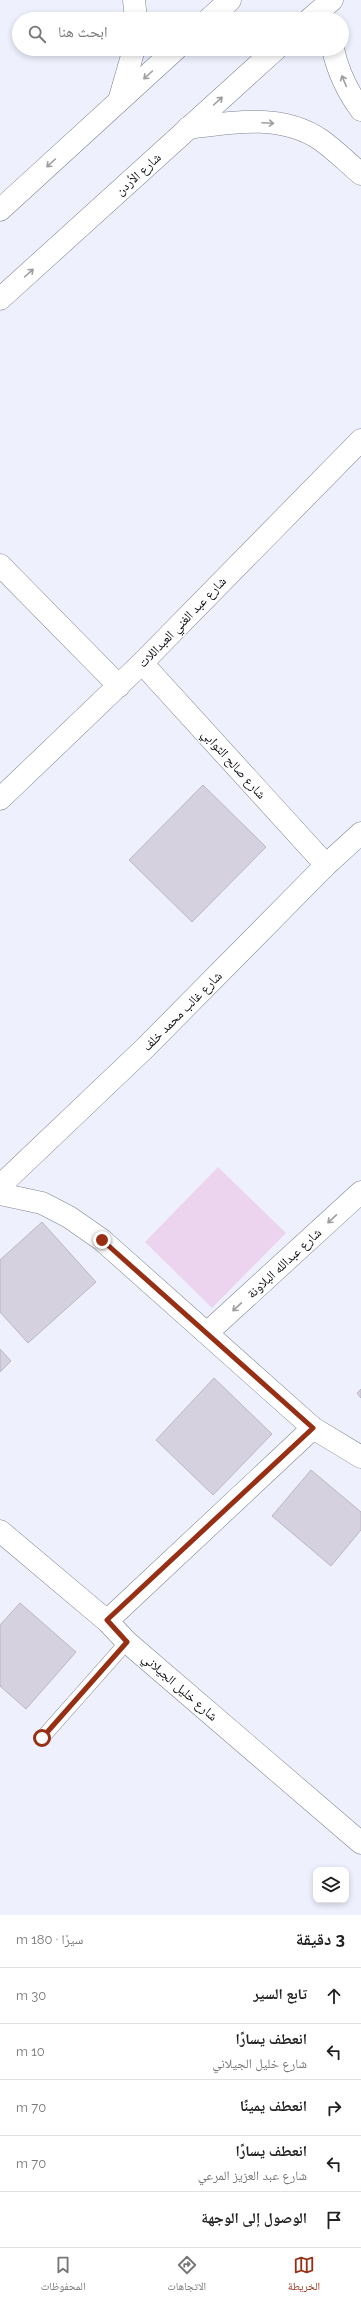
<!DOCTYPE html>
<html lang="ar">
<head>
<meta charset="utf-8">
<style>
  body { margin:0; font-family:Raleway,"Noto Naskh Arabic",sans-serif; background:#f6f6f6; color:#222; direction:rtl }
  .controls { position:absolute; right:12px; bottom:12px; display:grid; overflow:hidden; border-radius:8px; box-shadow:0 2px 6px #0003 }
  .controls button { width:36px; height:36px; display:grid; place-items:center; padding:0; border:0; border-bottom:1px solid #e0e0e0; background:#fff; color:#222; font:20px sans-serif }
  .stop { position:absolute; width:12px; height:12px; margin:-9px; border:3px solid #972f14; border-radius:50%; background:#fff }
  .stop.end { background:#972f14; border-color:#fff; box-shadow:0 1px 4px #0008 }
  .list { margin:0; padding:0; list-style:none }
  h2 { display:flex; justify-content:space-between; align-items:center; height:52px; margin:0; padding:0 16px; font-size:17px }
  h2 small { font-size:13px; font-weight:400; color:#767676 }
  .list li { display:grid; grid-template-columns:26px 1fr auto; gap:12px; align-items:center; box-sizing:border-box; height:56px; padding:0 16px; border-top:1px solid #e0e0e0 }
  .list b { display:block; font-size:15px; white-space:nowrap }
  .list p { margin:0; font-size:13px; white-space:nowrap; color:#767676 }
  .list em { font-size:13px; font-style:normal; color:#767676 }
  .icon { flex:none; width:22px; height:22px; fill:none; stroke:currentColor; stroke-width:2; stroke-linecap:round; stroke-linejoin:round }
  .map { position:relative; flex:none; width:361px; height:1915px; overflow:hidden; direction:ltr }
  .search { position:absolute; background:#fff; box-shadow:0 2px 6px #0003; left:12px; right:12px; top:12px; height:44px; display:flex; align-items:center; gap:10px; box-sizing:border-box; padding:0 14px; border-radius:22px; color:#767676; font-size:15px }
  .sheet { height:332px; background:#fff }
  nav { display:flex; justify-content:space-around; align-items:center; box-sizing:border-box; height:56px; border-top:1px solid #e0e0e0; background:#fff; font-size:11px; color:#767676 }
  nav a { display:grid; justify-items:center; gap:2px }
  nav .on { color:#972f14 }
  .map>svg:first-child { display:block }
</style>
</head>
<body>
<div class="map">
<svg width="361" height="1915" viewBox="0 0 361 1915">
  <rect width="100%" height="100%" fill="#eef1fd"/>
  <!-- green -->
  <polygon fill="#ecd4ee" points="218,1167 286,1233 212,1308 145,1242"/>
  <!-- building -->
  <g fill="#d5d1df" stroke="#bbb6c5">
    <polygon points="203,785 266,847 192,922 129,860"/>
    <polygon points="42,1222 96,1282 28,1343 0,1312 0,1260"/>
    <polygon points="0,1349 11,1361 0,1372"/>
    <polygon points="214,1378 272,1434 213,1495 156,1440"/>
    <polygon points="361,1389 361,1398 357,1393"/>
    <polygon points="311,1470 361,1512 361,1530 331,1566 272,1516"/>
    <polygon points="20,1603 76,1652 26,1709 0,1686 0,1625"/>
  </g>
  <g fill="none" stroke-linecap="round" stroke-linejoin="round">
    <defs>
      <polyline id="lane" points="42,1738 127,1642"/>
      <g id="street">
        <polyline points="134,0 136,19"/>
        <path d="M333,49c5,23 14,42 28,61"/>
        <polyline points="119,101 134,49"/>
        <path d="M188,128c44,-6 94,-15 133,12 14,10 27,23 40,34"/>
        <polyline points="0,565 119,686"/>
        <polyline points="142,663 326,865"/>
        <polyline points="0,799 142,663 361,440"/>
        <polyline points="0,1186 145,1048 326,865 361,833"/>
        <polyline points="0,1194 42,1203 69,1217 102,1240 313,1428 361,1457"/>
        <polyline points="207,1333 361,1192"/>
        <polyline points="0,1531 107,1621 127,1642 361,1843"/>
        <polyline points="107,1621 313,1428"/>
      </g>
      <g id="highway">
        <polyline points="209,19 230,0"/>
        <polyline points="310,19 332,0"/>
        <polyline points="0,210 176,49"/>
        <polyline points="0,299 276,49"/>
      </g>
    </defs>
    <!-- lane casing -->
    <use href="#lane" stroke="#7e828f" stroke-width="15"/>
    <!-- street casing -->
    <use href="#street" stroke="#7e828f" stroke-width="23"/>
    <!-- highway casing -->
    <use href="#highway" stroke="#7e828f" stroke-width="23"/>
    <!-- lane -->
    <use href="#lane" stroke="#fff" stroke-width="14"/>
    <!-- street -->
    <use href="#street" stroke="#fff" stroke-width="22"/>
    <!-- highway -->
    <use href="#highway" stroke="#fff" stroke-width="22"/>
  </g>
  <!-- one-way arrows -->
  <defs><path id="oneway-shaft" d="M-6 0H5M1.5-3L5.5 0L1.5 3" fill="none" stroke-width="1.6" stroke-linecap="round" stroke-linejoin="round"/></defs>
  <g stroke="#9e9ea0">
    <use href="#oneway-shaft" transform="translate(148 75) rotate(138)"/>
    <use href="#oneway-shaft" transform="translate(344 81) rotate(-113)"/>
    <use href="#oneway-shaft" transform="translate(218 101) rotate(-42)"/>
    <use href="#oneway-shaft" transform="translate(268 123) rotate(3)"/>
    <use href="#oneway-shaft" transform="translate(51 163) rotate(138)"/>
    <use href="#oneway-shaft" transform="translate(29 273) rotate(-42)"/>
    <use href="#oneway-shaft" transform="translate(332 1219) rotate(137)"/>
    <use href="#oneway-shaft" transform="translate(237 1307) rotate(137)"/>
  </g>
  <g fill="none" stroke-linecap="round" stroke-linejoin="round">
    <!-- route -->
    <polyline stroke="#972f14" stroke-width="5" points="42,1738 127,1642 107,1620 313,1428 102,1240"/>
  </g>
  <g text-anchor="middle" dominant-baseline="central" stroke-width="3" stroke-linejoin="round" paint-order="stroke">
    <!-- street labels -->
    <g font-size="13" fill="#0c0d11" stroke="#fefefe">
      <text transform="translate(138 174) rotate(-42)">شارع الأردن</text>
      <text transform="translate(182 622) rotate(-46)">شارع عبد الغني العبداللات</text>
      <text transform="translate(234 764) rotate(48)">شارع صالح الثوابي</text>
      <text transform="translate(182 1011) rotate(-45)">شارع غالب محمد خلف</text>
      <text transform="translate(284 1263) rotate(-43)">شارع عبدالله البلاونة</text>
      <text transform="translate(180 1687) rotate(41)">شارع خليل الجيلاني</text>
    </g>
  </g>
</svg>
<div class="controls">
<button><svg class="icon" aria-label="layers" viewBox="0 0 24 24"><path d="M12 4l9 5-9 5-9-5zM3 14l9 5 9-5"/></svg></button>
</div>
<div class="stop" style="left:42px;top:1738px"></div>
<div class="stop end" style="left:102px;top:1240px"></div>
<div class="search"><svg class="icon" aria-label="search" viewBox="0 0 24 24"><circle cx="10" cy="10" r="6"/><path d="M15 15l6 6"/></svg>ابحث هنا</div>
</div>
<section class="sheet">
<h2>3 دقيقة<small>سيرًا · 180 m</small></h2>
<ul class="list">
<li><svg class="icon" aria-label="ahead" viewBox="0 0 24 24"><path d="M12 20V5M6 11l6-6 6 6"/></svg><div><b>تابع السير</b></div><em>30 m</em></li>
<li><svg class="icon" aria-label="left" viewBox="0 0 24 24"><path d="M17 20v-9H6M10 6l-5 5 5 5"/></svg><div><b>انعطف يسارًا</b><p>شارع خليل الجيلاني</p></div><em>10 m</em></li>
<li><svg class="icon" aria-label="right" viewBox="0 0 24 24"><path d="M7 20v-9h11M14 6l5 5-5 5"/></svg><div><b>انعطف يمينًا</b></div><em>70 m</em></li>
<li><svg class="icon" aria-label="left" viewBox="0 0 24 24"><path d="M17 20v-9H6M10 6l-5 5 5 5"/></svg><div><b>انعطف يسارًا</b><p>شارع عبد العزيز المرعي</p></div><em>70 m</em></li>
<li><svg class="icon" aria-label="arrive" viewBox="0 0 24 24"><path d="M6 21V4h12l-3 4 3 4H6"/></svg><div><b>الوصول إلى الوجهة</b></div></li>
</ul>
</section>
<nav>
<a class="on"><svg class="icon" aria-label="map" viewBox="0 0 24 24"><path d="M3 6l6-2 6 2 6-2v14l-6 2-6-2-6 2zM9 4v14M15 6v14"/></svg>الخريطة</a>
<a><svg class="icon" aria-label="directions" viewBox="0 0 24 24"><path d="M12 3l9 9-9 9-9-9zM9 14v-3h6M13 9l2 2-2 2"/></svg>الاتجاهات</a>
<a><svg class="icon" aria-label="saved" viewBox="0 0 24 24"><path d="M7 4h10v16l-5-4-5 4z"/></svg>المحفوظات</a>
</nav>
</body>
</html>
